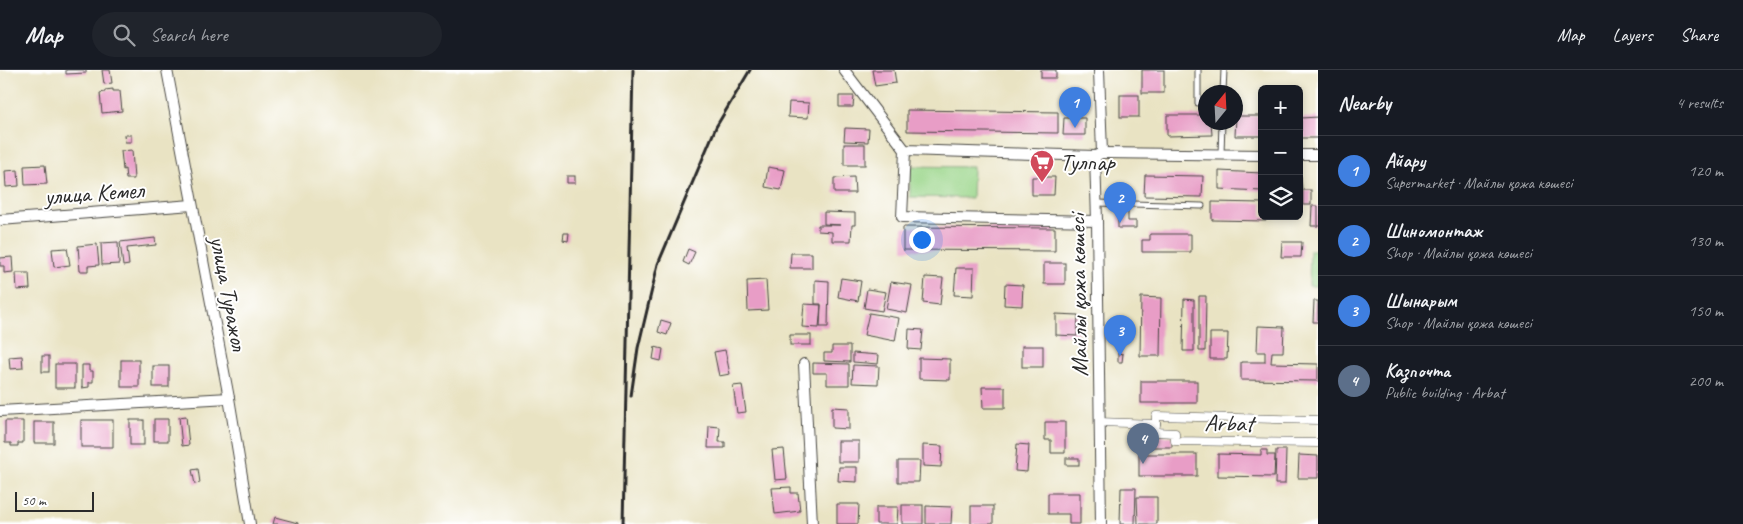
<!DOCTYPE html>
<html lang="en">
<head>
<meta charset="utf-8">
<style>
  body { margin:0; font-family:Caveat,sans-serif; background:#20242c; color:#f1f3f6 }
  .controls { position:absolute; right:15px; top:15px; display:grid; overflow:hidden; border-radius:8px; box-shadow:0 2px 8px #0003 }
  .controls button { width:45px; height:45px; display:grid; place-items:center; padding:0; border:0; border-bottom:1px solid #363941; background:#171b24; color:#f1f3f6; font:25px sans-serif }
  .compass { position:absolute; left:1198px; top:15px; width:45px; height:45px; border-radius:50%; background:#171b24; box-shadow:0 2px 8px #0003; rotate:18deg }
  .scale { position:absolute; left:15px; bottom:12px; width:79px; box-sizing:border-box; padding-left:5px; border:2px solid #2b2b2b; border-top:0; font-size:14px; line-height:18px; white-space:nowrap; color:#2b2b2b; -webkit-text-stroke:4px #fff; paint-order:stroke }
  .you { position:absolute; left:921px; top:169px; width:18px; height:18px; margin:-12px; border:4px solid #fff; border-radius:50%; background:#1a73e8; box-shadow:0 0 0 8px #1a73e833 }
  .badge { display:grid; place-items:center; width:32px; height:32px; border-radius:50%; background:#d1495b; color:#fff; font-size:16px; font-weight:700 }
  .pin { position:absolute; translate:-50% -41px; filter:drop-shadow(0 1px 2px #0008) }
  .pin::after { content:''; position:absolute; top:26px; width:18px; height:15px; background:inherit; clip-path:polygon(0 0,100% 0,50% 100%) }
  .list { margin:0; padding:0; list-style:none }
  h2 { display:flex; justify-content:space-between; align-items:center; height:65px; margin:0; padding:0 20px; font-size:21px }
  h2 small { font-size:16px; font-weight:400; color:#9ea1a6 }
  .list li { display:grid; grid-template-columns:32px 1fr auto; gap:15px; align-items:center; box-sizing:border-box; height:70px; padding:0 20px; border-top:1px solid #363941 }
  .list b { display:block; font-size:19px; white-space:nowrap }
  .list p { margin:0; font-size:16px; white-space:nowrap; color:#9ea1a6 }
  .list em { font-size:16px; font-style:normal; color:#9ea1a6 }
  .icon { flex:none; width:28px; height:28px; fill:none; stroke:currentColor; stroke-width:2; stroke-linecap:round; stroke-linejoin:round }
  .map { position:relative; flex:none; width:1318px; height:454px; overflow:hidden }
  header { display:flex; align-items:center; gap:30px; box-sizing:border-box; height:70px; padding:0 25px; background:#171b24; border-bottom:1px solid #363941 }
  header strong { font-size:24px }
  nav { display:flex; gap:28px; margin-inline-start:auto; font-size:18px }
  .search { width:350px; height:45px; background:#20242c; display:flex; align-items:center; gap:12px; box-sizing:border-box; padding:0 18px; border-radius:28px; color:#9ea1a6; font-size:19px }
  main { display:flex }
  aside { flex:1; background:#171b24 }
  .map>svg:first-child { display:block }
</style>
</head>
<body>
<header>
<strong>Map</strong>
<div class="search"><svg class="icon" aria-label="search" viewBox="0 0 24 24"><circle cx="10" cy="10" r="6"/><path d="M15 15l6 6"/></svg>Search here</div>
<nav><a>Map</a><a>Layers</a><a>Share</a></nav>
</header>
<main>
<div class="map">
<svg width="1318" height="454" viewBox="0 0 1318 454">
  <rect width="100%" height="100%" fill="#fff"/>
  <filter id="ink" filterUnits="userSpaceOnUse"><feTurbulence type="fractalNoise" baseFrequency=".02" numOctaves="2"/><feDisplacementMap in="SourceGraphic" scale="10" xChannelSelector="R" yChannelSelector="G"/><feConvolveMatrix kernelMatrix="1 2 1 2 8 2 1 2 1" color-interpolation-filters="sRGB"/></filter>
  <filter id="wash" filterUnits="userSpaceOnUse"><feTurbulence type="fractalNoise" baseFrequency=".0096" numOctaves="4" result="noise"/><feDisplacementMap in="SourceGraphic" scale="20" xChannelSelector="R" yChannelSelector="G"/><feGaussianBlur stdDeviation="1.12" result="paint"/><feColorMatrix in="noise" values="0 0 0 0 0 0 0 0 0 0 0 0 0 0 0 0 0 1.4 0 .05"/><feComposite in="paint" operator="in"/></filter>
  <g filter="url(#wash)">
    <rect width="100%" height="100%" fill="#e9e3c3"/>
    <!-- garden -->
    <g fill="#9ad589" stroke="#62805a">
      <polygon points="910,96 973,97 972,128 910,127"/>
      <polygon points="1310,180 1318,180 1318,216 1309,216"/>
    </g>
    <g id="blocks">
      <!-- building -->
      <g fill="#e89dc6">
        <polygon points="66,0 86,0 86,3 66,4"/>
        <polygon points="102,0 110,0 112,13 104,14"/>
        <polygon points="872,0 894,0 896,13 875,16"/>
        <rect x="1041" y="0" width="15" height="8"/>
        <rect x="1142" y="0" width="22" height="23"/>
        <polygon points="113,19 113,21 120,21 122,41 102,43 100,23 105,22 105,20"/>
        <rect x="1120" y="25" width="19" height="22"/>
        <polygon points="839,26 854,26 853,37 839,37"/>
        <polygon points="789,32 809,33 808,48 788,47"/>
        <polygon points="907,40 1058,42 1058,63 907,61"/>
        <polygon points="1167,45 1206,45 1206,52 1211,52 1212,65 1167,66"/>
        <polygon points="1236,46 1262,46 1262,66 1235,66"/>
        <polygon points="1318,47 1318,68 1301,68 1301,48"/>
        <polygon points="1064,48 1085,48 1085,65 1063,65"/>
        <polygon points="845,58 869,59 868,72 844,71"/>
        <polygon points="124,65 131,65 131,72 125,72"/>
        <rect x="844" y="74" width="21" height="21"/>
        <polygon points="132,80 134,109 126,109 125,99 123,100 121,81"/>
        <polygon points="45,95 47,114 25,115 24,96"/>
        <polygon points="768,97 785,100 781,120 765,117"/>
        <polygon points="18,100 19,116 6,117 5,101"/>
        <polygon points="1219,101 1262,103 1262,121 1219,119"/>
        <polygon points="1145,105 1203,106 1202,127 1144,126"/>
        <rect x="567" y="106" width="8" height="7"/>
        <polygon points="1299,106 1301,106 1302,118 1299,118"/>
        <polygon points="854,107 855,123 834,123 834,108"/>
        <polygon points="1032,107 1055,107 1054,125 1032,125"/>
        <rect x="1303" y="120" width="8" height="15"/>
        <polygon points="1212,132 1262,133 1262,146 1266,146 1266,151 1212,150"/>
        <polygon points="1312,136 1318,136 1318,156 1311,156"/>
        <polygon points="1118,140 1128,140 1128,151 1136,151 1136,158 1118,158"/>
        <polygon points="824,142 855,143 855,155 852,155 851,171 832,171 832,162 818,161 818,155 840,155 824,154"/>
        <polygon points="903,157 1055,158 1055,181 903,180"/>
        <polygon points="564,163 569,163 568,171 563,170"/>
        <polygon points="1150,164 1191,164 1191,182 1142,182 1142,170 1150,170"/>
        <polygon points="155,168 156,175 127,178 129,195 123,196 120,172"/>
        <polygon points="118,172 119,194 102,195 101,173"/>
        <polygon points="1282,172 1302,172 1301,187 1281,187"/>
        <polygon points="97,174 99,195 88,196 88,201 80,201 78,176"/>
        <polygon points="67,178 70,195 54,197 52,179"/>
        <polygon points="688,179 695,182 689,195 683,192"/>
        <polygon points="791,183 812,183 812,198 790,198"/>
        <polygon points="12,187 13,202 4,203 4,196 0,196 0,188"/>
        <rect x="1044" y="193" width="21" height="21"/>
        <polygon points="956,198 974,198 973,226 954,225"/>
        <polygon points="16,203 29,203 30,219 17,220"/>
        <polygon points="925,207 943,208 940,235 923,233"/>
        <polygon points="841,208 861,211 858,231 838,227"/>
        <polygon points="766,210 768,240 748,241 747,211"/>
        <polygon points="815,210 829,211 828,257 820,257 821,234 815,234"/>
        <polygon points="891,212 912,215 907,243 886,239"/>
        <polygon points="1005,214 1023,215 1022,236 1004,235"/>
        <polygon points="867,219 886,222 882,241 864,238"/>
        <polygon points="1199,226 1206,226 1205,281 1199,281"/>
        <polygon points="1141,227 1161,228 1160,286 1140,286"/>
        <polygon points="1184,229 1194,230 1194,281 1183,281"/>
        <polygon points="1314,231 1318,231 1318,252 1313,252"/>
        <polygon points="804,234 821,235 819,258 802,257"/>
        <polygon points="869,243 899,248 895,271 864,265"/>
        <polygon points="1056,244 1078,245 1077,266 1056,265"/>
        <polygon points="661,250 671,253 667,265 658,262"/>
        <polygon points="1258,256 1284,257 1283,282 1272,282 1271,293 1318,294 1318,311 1241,310 1241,292 1265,292 1265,282 1257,282"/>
        <polygon points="909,259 923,260 921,280 908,279"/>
        <polygon points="1210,263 1228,263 1227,289 1210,289"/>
        <rect x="790" y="265" width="21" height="10"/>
        <polygon points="832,276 850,276 850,292 824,291 824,283 832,283"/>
        <rect x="1022" y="276" width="21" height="21"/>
        <polygon points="655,277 663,279 661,291 653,289"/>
        <polygon points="725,280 730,304 719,306 714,282"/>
        <polygon points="853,283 879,285 878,294 853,292"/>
        <polygon points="1118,283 1123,284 1122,292 1118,292"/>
        <polygon points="22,286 23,298 10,299 9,287"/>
        <rect x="42" y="286" width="7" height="16"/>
        <polygon points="919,288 950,289 950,310 919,309"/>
        <rect x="121" y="290" width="18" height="27"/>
        <polygon points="813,293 849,294 849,315 827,315 827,303 813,303"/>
        <rect x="55" y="294" width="20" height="24"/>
        <polygon points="82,295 89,295 89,301 93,301 93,312 89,312 89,317 82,318"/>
        <polygon points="853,295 879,296 878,314 852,313"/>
        <rect x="153" y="296" width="16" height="21"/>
        <rect x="1141" y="311" width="56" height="22"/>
        <polygon points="742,315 746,342 737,343 733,316"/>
        <polygon points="982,317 1005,317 1005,338 983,338"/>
        <polygon points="832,337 849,338 849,359 832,358"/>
        <polygon points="186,346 189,375 182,376 179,347"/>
        <rect x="154" y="349" width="14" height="22"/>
        <rect x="81" y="350" width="32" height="27"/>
        <rect x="130" y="350" width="14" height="25"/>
        <polygon points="5,351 23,351 23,373 18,373 18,376 11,376 11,373 5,373"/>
        <rect x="34" y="352" width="20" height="21"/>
        <polygon points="1045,352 1065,352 1065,383 1051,383 1051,370 1045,370"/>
        <polygon points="709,356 720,357 719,372 725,372 725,378 708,378"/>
        <polygon points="1140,366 1172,366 1172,377 1139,377"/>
        <rect x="838" y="371" width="21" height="21"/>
        <polygon points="1017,374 1029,375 1027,402 1015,401"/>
        <polygon points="923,375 942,376 941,397 923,396"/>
        <polygon points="784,379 787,409 775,410 772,380"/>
        <polygon points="1261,380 1267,380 1267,385 1275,385 1274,407 1218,406 1218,384 1261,385"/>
        <polygon points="1276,380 1286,380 1285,414 1275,414"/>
        <rect x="1139" y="384" width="58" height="22"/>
        <polygon points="1299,385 1318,386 1318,408 1298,408"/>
        <rect x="1066" y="388" width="13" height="7"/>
        <polygon points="898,391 920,391 919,412 898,412"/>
        <polygon points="839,397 857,397 857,412 838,411"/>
        <polygon points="198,399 200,413 195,414 192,400"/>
        <polygon points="791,417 791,423 798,423 800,441 775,444 772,418"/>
        <polygon points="1121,418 1136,418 1135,454 1120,454"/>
        <polygon points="1048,423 1080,423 1080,454 1069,454 1069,444 1048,444"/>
        <polygon points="1137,427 1157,427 1157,454 1138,454"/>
        <polygon points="837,434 859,434 858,454 837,454"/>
        <rect x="902" y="435" width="21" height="19"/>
        <polygon points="926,436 952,437 951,454 926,454"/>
        <rect x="971" y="436" width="22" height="18"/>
        <polygon points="876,437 898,437 897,454 876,454"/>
        <polygon points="275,447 298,453 298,454 273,454"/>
      </g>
    </g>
  </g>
  <g filter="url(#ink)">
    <use href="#blocks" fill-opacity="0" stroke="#484742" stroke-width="1"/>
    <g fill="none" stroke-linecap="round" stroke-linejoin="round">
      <defs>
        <g id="service">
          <polyline points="1223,22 1224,0"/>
          <polyline points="1198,33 1198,0"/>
          <polyline points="1221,84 1222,52"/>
          <polyline points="1097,133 1202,136"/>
        </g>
        <g id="pedestrian">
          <polyline points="1099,352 1156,354 1156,346 1318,350"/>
          <polyline points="1156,354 1155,362 1175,363 1175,371 1318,373"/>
        </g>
        <g id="minor">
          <polyline points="167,0 229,328 250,454"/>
          <polyline points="844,0 905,80 1095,86"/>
          <polyline points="1099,0 1102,83 1095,86 1097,151 1101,454"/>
          <polyline points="905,80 902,147 1097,151"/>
          <polyline points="1102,83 1262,85"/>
          <polyline points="1299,85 1318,85"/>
          <polyline points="0,150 192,135"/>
          <polyline points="804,294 812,454"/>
          <polyline points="0,341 229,328"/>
        </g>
      </defs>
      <!-- service casing -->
      <use href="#service" stroke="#484742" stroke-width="7"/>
      <!-- pedestrian casing -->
      <use href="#pedestrian" stroke="#484742" stroke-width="9"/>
      <!-- minor casing -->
      <use href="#minor" stroke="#484742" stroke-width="12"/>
      <!-- service -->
      <use href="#service" stroke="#fff" stroke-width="5"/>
      <!-- pedestrian -->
      <use href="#pedestrian" stroke="#fff" stroke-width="8"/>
      <!-- minor -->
      <use href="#minor" stroke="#fff" stroke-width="10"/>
      <!-- rail -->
      <g stroke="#2b2b2b" stroke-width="3">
        <polyline points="631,326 638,278 658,194 716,57 750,0"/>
        <polyline points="623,454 633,0"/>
      </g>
    </g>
  </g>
  <!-- icons -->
  <defs>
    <symbol id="supermarket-pin" viewBox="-11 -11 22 30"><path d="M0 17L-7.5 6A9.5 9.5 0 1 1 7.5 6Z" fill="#d1495b" stroke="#fff"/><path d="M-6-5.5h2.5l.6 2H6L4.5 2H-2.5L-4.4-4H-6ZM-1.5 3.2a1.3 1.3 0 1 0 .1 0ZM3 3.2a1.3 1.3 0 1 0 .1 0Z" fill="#fff"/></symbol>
  </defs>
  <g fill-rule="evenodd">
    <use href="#supermarket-pin" x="1028" y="78" width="28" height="38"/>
  </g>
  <g text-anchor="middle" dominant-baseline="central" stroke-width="4" stroke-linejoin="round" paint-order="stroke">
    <!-- poi labels -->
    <g font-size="24" fill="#2b2b2b" stroke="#fff" text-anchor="start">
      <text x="1060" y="92">Тулпар</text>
    </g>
    <!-- street labels -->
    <g font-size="24" fill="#2b2b2b" stroke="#fff">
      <text transform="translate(94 123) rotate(-4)">улица Кемел</text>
      <text transform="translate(229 223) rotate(79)">улица Туражол</text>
      <text transform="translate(1078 225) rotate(-91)">Майлы қожа көшесі</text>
      <text transform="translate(1229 353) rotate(1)">Arbat</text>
    </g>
  </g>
</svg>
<div class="controls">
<button>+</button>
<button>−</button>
<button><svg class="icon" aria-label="layers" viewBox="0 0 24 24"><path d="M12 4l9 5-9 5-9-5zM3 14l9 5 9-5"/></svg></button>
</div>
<svg class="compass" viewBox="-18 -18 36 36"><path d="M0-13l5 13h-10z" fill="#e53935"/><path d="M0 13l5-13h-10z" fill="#9ea1a6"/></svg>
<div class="scale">50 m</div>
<div class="you"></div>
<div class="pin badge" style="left:1075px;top:58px;background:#3f7fe0">1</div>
<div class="pin badge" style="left:1120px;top:153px;background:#3f7fe0">2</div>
<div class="pin badge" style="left:1120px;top:286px;background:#3f7fe0">3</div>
<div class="pin badge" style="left:1143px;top:394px;background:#5c6f8a">4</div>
</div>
<aside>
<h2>Nearby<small>4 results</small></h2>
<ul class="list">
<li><span class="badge" style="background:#3f7fe0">1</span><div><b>Айару</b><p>Supermarket · Майлы қожа көшесі</p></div><em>120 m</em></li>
<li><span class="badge" style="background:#3f7fe0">2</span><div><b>Шиномонтаж</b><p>Shop · Майлы қожа көшесі</p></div><em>130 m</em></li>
<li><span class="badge" style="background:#3f7fe0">3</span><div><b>Шынарым</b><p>Shop · Майлы қожа көшесі</p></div><em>150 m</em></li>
<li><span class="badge" style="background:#5c6f8a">4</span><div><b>Казпочта</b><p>Public building · Arbat</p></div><em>200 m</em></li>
</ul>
</aside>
</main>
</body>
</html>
